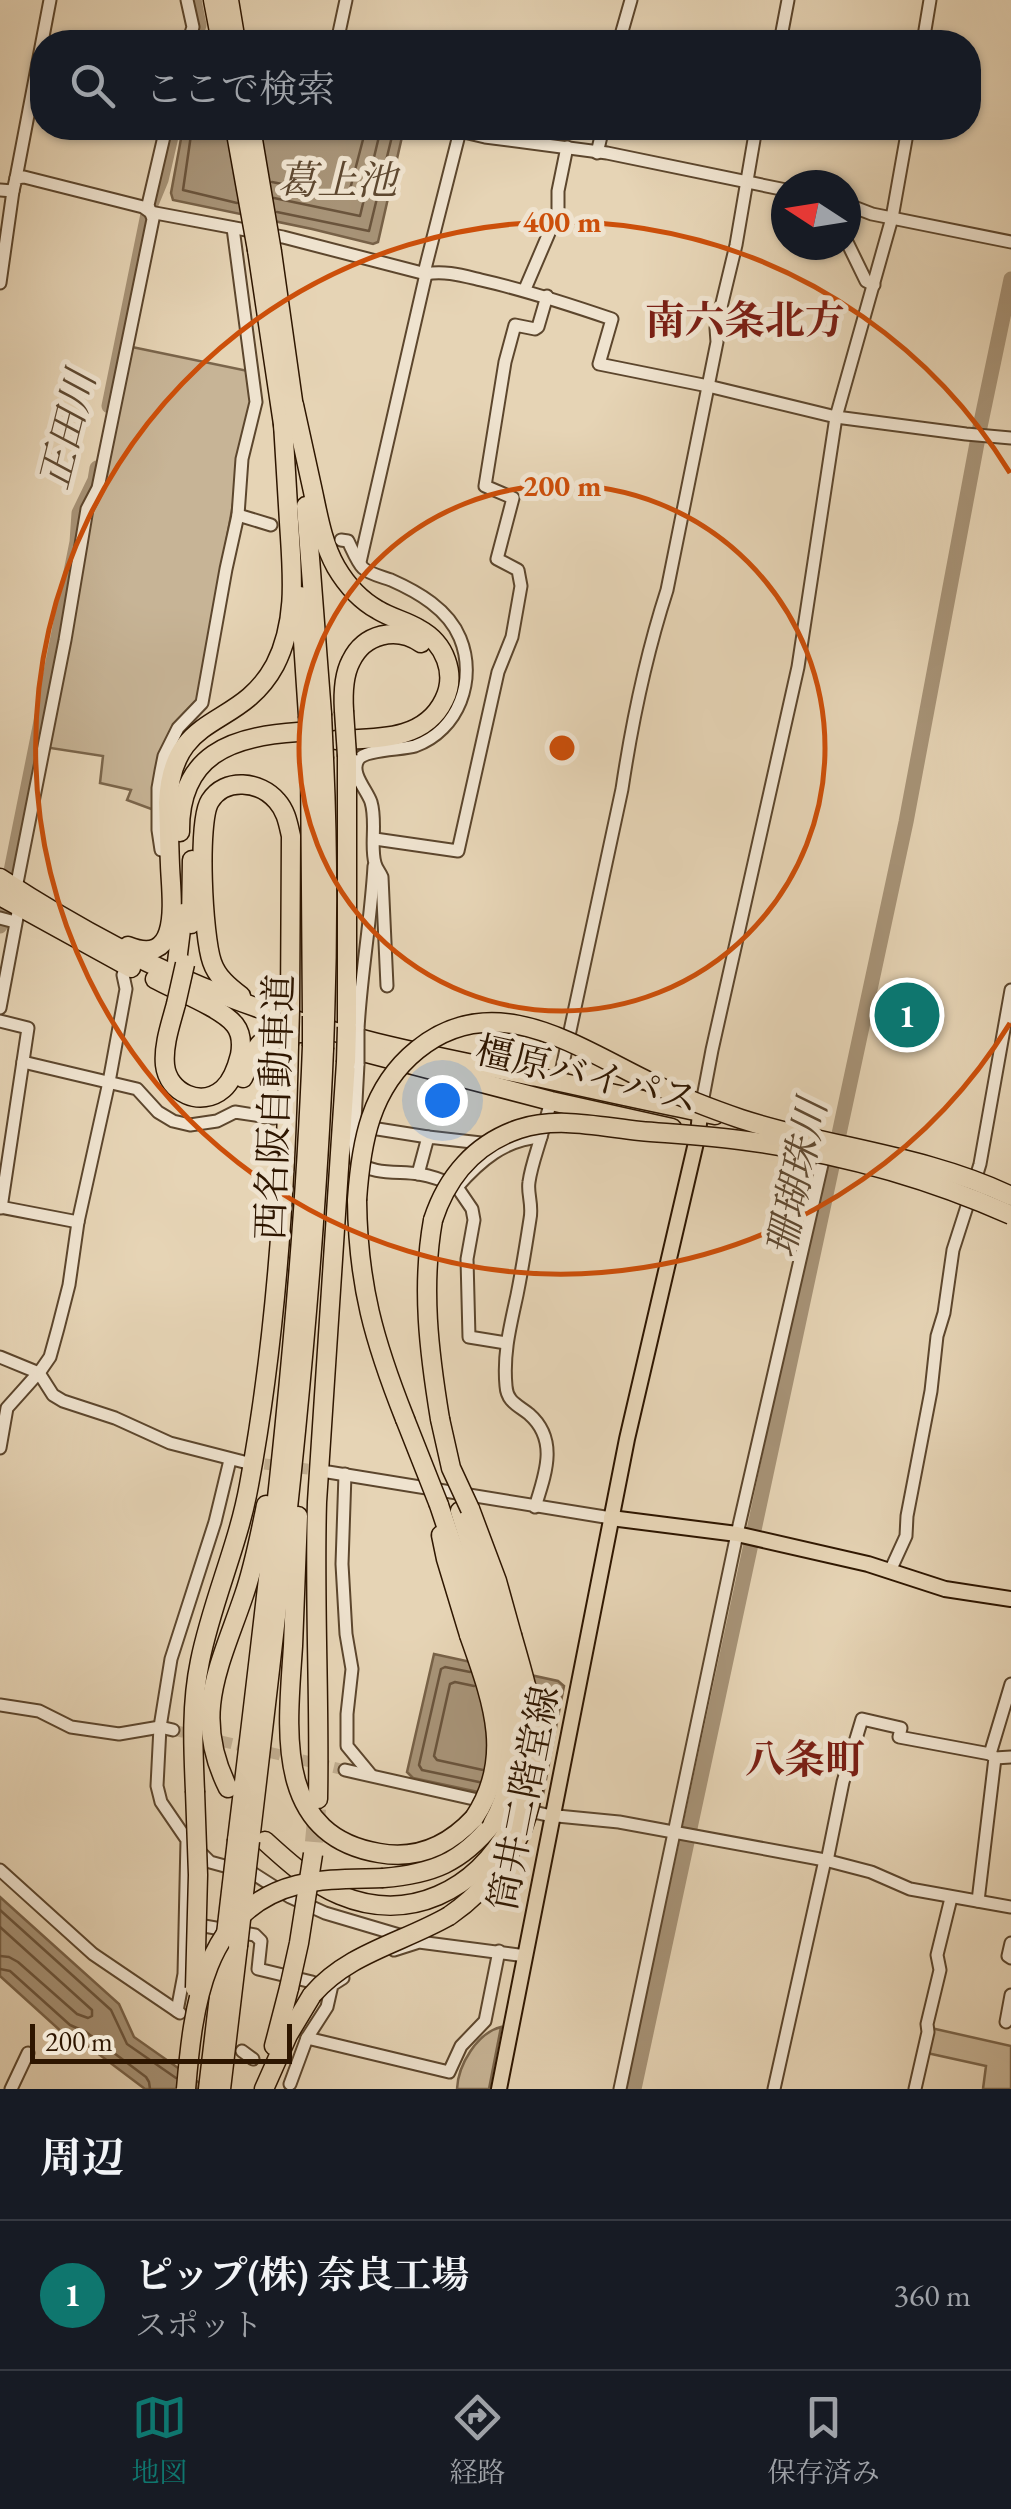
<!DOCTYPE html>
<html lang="ja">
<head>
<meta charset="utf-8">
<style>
  body { margin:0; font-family:"EB Garamond","Noto Serif JP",serif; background:#242831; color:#f1f3f6 }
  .compass { position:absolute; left:771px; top:170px; width:90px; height:90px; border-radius:50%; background:#171b24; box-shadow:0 2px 8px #0004; rotate:282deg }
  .scale { position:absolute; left:30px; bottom:25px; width:262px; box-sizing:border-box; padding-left:10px; border:5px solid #2e1600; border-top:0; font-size:28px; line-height:35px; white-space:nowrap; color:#2e1600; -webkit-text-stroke:8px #efe3cf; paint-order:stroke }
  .you { position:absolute; left:442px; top:1100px; width:35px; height:35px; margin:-25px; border:8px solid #fff; border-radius:50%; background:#1a73e8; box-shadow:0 0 0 15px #1a73e833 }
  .badge { display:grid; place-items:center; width:65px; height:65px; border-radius:50%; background:#0f766e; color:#fff; font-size:32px; font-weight:700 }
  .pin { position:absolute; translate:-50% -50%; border:5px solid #fff; box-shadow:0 2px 10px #0006 }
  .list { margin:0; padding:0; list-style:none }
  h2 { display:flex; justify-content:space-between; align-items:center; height:130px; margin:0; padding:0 40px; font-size:42px }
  h2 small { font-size:32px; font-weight:400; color:#9ea1a6 }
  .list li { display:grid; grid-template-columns:65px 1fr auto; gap:30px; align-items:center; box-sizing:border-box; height:150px; padding:0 40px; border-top:2px solid #363941 }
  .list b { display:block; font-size:38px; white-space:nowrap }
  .list p { margin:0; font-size:32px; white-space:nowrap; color:#9ea1a6 }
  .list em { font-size:32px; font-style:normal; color:#9ea1a6 }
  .icon { flex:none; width:55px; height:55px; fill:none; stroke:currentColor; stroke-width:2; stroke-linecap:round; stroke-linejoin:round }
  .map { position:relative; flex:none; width:1011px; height:2089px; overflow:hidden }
  .search { position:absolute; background:#171b24; box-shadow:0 2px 8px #0004; left:30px; right:30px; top:30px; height:110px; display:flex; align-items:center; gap:25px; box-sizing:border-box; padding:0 35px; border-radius:40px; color:#9ea1a6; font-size:38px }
  .sheet { height:280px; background:#171b24 }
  nav { display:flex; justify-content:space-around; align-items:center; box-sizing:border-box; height:140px; border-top:2px solid #363941; background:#171b24; font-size:28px; color:#9ea1a6 }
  nav a { display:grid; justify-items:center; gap:5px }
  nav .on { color:#0f766e }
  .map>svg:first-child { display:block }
</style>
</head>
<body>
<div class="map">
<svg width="1011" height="2089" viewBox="0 0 1011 2089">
  <rect width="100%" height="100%" fill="#e6d4b5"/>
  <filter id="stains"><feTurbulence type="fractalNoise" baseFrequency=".002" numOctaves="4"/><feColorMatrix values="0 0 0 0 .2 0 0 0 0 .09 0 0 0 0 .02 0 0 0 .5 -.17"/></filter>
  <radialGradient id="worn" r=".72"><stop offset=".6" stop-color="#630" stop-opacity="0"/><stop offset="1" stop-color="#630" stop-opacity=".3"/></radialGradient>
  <!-- green -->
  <g fill="#c7b496" stroke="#7a654b" stroke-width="2.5">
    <path d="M132,347l116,24 3,33 -54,300c-41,39 -38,51 -43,106l-27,-10 4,-10 -31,-7 3,-27 -59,-9 41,-223z"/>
    <path d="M501,2027l-12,62h-32c1,-24 20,-56 44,-62z"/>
    <polygon points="931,2028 1011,2046 1011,2089 983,2089 986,2066 927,2053"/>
  </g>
  <!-- water -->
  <g fill="#a79377" stroke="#776147" stroke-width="2.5">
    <polygon points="183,128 404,128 378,242 373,244 312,229 173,200 171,193"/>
    <polygon points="434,1654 558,1681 564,1686 542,1800 535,1804 413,1778 407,1772"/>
    <polygon points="0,1897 119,2004 134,2037 208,2089 145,2089 80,2040 64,2034 0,1976"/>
  </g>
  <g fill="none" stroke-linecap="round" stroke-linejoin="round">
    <!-- shore -->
    <g stroke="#6a543c" stroke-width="2.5">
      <polyline points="192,128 183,190 237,203"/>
      <polyline points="272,182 348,197 366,128"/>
      <polyline points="274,198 360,216 381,128"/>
      <polyline points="277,212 369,231 394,128"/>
      <polyline points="470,1672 445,1667 441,1669 419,1765 422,1770 479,1782"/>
      <polyline points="474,1686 455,1682 450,1684 434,1756 437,1760 483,1770"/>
      <polyline points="0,1910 111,2010 127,2044 176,2078"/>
      <polyline points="0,1927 92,2010 92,2016 88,2018 77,2014 18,1962 9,1957 0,1956"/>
      <polyline points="0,1969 10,1971 70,2025 86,2032 146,2077 149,2082 150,2089"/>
    </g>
    <!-- river -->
    <g stroke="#a79377" stroke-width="15">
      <polyline points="193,42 199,25 194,0"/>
      <polyline points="109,406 149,209 161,180 173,128"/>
      <polyline points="0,926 77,542 79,513 95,480 97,468"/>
      <polyline points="634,2089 906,822 980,427 1011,279"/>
    </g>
    <!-- minor-tunnel -->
    <g stroke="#c1ae91" stroke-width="11" stroke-dasharray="11 5.5" stroke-linecap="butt">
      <polyline points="248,1462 324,1471"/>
      <polyline points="173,1730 345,1770"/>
    </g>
    <!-- highway-tunnel -->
    <polyline stroke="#c1ae91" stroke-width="18" stroke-dasharray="18 9" stroke-linecap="butt" points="314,1842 317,1809"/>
    <defs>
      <g id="minor">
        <polyline points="187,0 193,27 188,42"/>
        <polyline points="337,42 346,0"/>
        <polyline points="619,42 631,0"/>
        <polyline points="777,42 780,42 788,0"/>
        <polyline points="923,42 930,0"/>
        <polyline points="447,128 485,137 607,153 786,190"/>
        <polyline points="597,153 603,128"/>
        <polyline points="16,178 50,0"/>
        <path d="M0,190l13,1 3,-13 8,-1 119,30 7,5 133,25 143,37c18,-4 38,2 55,6 45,10 87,24 131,39l-13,45 109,22 128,31 130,17 45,4"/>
        <polyline points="846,204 872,214 1011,242"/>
        <polyline points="846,240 866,281 874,285"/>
        <polyline points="0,283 13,191"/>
        <polyline points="525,289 558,212 558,191 567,147"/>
        <polyline points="238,515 271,525"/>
        <path d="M341,540l7,1c4,8 9,21 15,27 6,6 20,9 28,12 27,12 57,29 69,58 17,41 -1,92 -45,108 -13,4 -51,3 -57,14 -8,13 9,30 13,42 6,20 -1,44 4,61 1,5 5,9 7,14l5,109"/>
        <polyline points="360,562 426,274 425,269 460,131"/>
        <polyline points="375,839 458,851 498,672 512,637 521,586 518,570 497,559 513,498 485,486 505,362 515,325 535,329 538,327 547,296"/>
        <polyline points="161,850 158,830 158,788 161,771 164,756 178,728 202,703 226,569 238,515 242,459 256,402 233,228"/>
        <polyline points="0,918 15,922"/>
        <polyline points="0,1008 19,907 16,888 65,640 87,509 98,488 153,219 148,205 166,128"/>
        <polyline points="0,1021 28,1028 1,1208"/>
        <path d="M358,1029c3,-55 13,-109 16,-163"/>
        <polyline points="23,1062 137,1089 158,1112 173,1121 190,1125 217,1121 235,1112 274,1118"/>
        <path d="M358,1064l-4,75 2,22c16,14 42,10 63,13 13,2 26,7 38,13 23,-26 48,-48 84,-50l10,-36"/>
        <path d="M559,1082l63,-293c10,-67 24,-134 45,-199l50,-248 -1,-14 20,-83 20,-117"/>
        <polyline points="701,1108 712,1050 798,667 836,417 892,218 908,128"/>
        <polyline points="365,1127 428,1137"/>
        <polyline points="418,1174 428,1137 490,1144"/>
        <polyline points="976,1177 980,1164 1011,990"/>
        <polyline points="457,1187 472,1209 474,1220 467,1259 469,1337 506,1343"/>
        <polyline points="0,1207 78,1222"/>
        <polyline points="0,1357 39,1373 53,1395 63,1401 115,1418 170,1443 244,1462"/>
        <polyline points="0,1448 7,1408 41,1370 50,1357 58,1328 69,1285 78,1222 109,1082 126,989 123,975 126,965"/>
        <polyline points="328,1472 611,1518"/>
        <polyline points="345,1474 342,1564 346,1634 352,1669 347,1714 347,1746 371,1775"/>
        <path d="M535,1507c10,-32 24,-67 -6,-93 -11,-9 -22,-12 -23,-28 -3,-32 4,-59 11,-91 5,-25 9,-50 13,-76 3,-15 -3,-25 -1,-37 2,-15 8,-31 12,-45"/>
        <polyline points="890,1571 906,1536 907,1516 931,1391 937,1336 944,1313 953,1250 970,1197"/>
        <polyline points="0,1705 39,1711 71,1727 119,1734 160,1727 173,1730"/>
        <polyline points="995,1758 1011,1757"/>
        <polyline points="345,1770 487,1802"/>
        <polyline points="525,1810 547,1815 619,1822 825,1860 871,1872 910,1889 1011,1907"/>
        <polyline points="196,1848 210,1862 254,1874 290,1897 325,1913 406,1937"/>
        <polyline points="827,1861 843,1782 862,1719 901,1728 899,1737 990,1754"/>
        <polyline points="0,1870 93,1954 180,2013"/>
        <polyline points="978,1901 995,1758 990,1754 1011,1684"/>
        <polyline points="193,1924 255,1935 261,1941 258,1969 312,1982 322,1989"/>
        <polyline points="1011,1943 1008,1956 1011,1958"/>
        <polyline points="394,1950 419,1942 526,1956"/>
        <polyline points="177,2011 184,1974 187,1840 161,1802 157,1786 160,1727 171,1659 215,1522 230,1460"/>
        <polyline points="1006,2022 1011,1995"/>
        <polyline points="307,2038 449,2072 461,2046 485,2021 499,1951"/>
        <polyline points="242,2051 253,2059"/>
        <polyline points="290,2084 307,2038 327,2007 332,1985 343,1978"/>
        <polyline points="11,2089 28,2053"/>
        <polyline points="620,2089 737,1534 823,1160"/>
        <polyline points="774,2089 825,1860"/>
        <polyline points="915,2089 928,2032 927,2024 940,1970 937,1955 951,1898"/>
      </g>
      <g id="major">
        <polyline points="611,1518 737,1534 868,1564 945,1589 1011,1599"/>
        <polyline points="499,2089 627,1439 698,1134 700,1113"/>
      </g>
      <g id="highway">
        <polyline points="213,0 221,42"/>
        <polyline points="229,0 236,42"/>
        <polyline points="257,250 284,431"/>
        <polyline points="272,252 295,415"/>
        <path d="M294,405c6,27 12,54 18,82 6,27 10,55 24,80 10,17 24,33 42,43 13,8 28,11 41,19 26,14 38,45 25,71 -20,42 -70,38 -108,40"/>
        <polyline points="306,506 322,714"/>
        <polyline points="300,596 308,716"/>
        <path d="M344,711c-1,-16 -1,-35 7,-50 13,-27 45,-35 70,-18"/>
        <polyline points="347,756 347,1027"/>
        <polyline points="310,759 312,1016"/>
        <path d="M324,759c4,87 4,174 1,261"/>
        <path d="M180,832c-1,-77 51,-96 118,-100"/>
        <path d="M0,878c72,47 148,89 228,119 101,39 204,59 309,80 59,13 118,26 178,38"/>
        <polyline points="0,896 131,968"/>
        <polyline points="191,924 192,860"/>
        <path d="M128,946c55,22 43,-49 42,-81 -1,-21 -1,-42 -2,-62 4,-94 71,-71 107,-138 23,-45 17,-94 14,-143 -2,-33 -4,-66 -6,-99"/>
        <polyline points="177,962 183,913"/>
        <path d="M155,979c20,11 67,29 80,46 7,9 7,19 5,30 -3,12 -8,26 -17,34 -22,19 -55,4 -58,-24 -2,-20 6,-42 11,-61"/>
        <path d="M241,996c-12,-9 -24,-19 -29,-34 -9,-25 -15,-141 -2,-161 15,-24 50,-20 67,0 9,10 11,22 14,35l-1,174"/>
        <polyline points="367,1053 551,1101 672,1128"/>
        <path d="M243,1078c17,-38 13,-43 59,-45"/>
        <path d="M357,1200c1,85 17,141 48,219"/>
        <path d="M433,1220c-12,67 -4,132 7,199"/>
        <polyline points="439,1505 483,1636"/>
        <polyline points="470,1509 497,1581 512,1635"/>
        <polyline points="460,1511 499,1636"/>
        <path d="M298,1516c-2,43 -3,87 -5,130 -5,80 -21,189 86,207 38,7 69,-7 95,-35"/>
        <polyline points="441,1535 446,1559 469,1635"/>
        <path d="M228,1788c-37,-74 -8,-122 16,-193 10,-29 16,-60 22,-90"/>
        <path d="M195,1791c-2,-44 -4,-87 5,-130 12,-60 38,-115 49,-176 27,-145 37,-293 40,-440"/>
        <path d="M318,1799c2,-99 -4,-198 -1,-297l29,-440"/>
        <path d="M237,1840c32,-264 65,-528 75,-794"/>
        <path d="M250,1841c31,-263 63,-527 74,-792"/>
        <path d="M265,1841c23,21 46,42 75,54 69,29 136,-5 170,-68"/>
        <path d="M383,1878c49,-4 78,-15 110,-55"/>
        <path d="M449,1916c33,-23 56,-50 73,-86"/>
        <polyline points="274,2046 289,1988"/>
        <polyline points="208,2089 225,1945"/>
        <polyline points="221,2089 238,1946"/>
        <polyline points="264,2089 288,2035 312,1995"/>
      </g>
    </defs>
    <!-- minor casing -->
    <use href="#minor" stroke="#5c462d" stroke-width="15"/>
    <!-- major casing -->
    <use href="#major" stroke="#2e1600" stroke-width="18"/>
    <!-- highway casing -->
    <use href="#highway" stroke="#2e1600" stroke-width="21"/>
    <!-- minor -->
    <use href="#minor" stroke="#efe3cf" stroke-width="11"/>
    <!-- major -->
    <use href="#major" stroke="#e6d4b5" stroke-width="14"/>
    <!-- highway -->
    <use href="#highway" stroke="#e6d4b5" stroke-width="18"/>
    <defs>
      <polyline id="minor-bridge" points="358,1064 358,1029"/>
      <g id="highway-bridge">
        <polyline points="235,128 257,250"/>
        <polyline points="251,128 272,252"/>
        <polyline points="344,711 347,756"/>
        <polyline points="322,714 324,759"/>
        <polyline points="308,716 310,759"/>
        <polyline points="176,1004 185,964"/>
        <polyline points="289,1045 290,1010"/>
        <polyline points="312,1046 312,1016"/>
        <polyline points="324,1049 325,1020"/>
        <polyline points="346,1062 347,1027"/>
        <path d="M357,1200c4,-57 13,-112 60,-150 79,-65 164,0 239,35 27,13 56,24 85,34 89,29 185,36 270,77"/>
        <path d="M433,1220c14,-43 42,-76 86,-91 39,-13 82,-2 121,2 36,3 71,5 107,10 90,12 181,37 264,74"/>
        <polyline points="405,1419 439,1505"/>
        <polyline points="440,1419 451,1468 470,1509"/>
        <path d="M469,1635c22,63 46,122 5,183"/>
        <path d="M512,1635c20,69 37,125 10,195"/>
        <path d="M483,1636c20,64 46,123 10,187"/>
        <polyline points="499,1636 516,1692 523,1727"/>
        <polyline points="510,1827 521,1793 525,1768"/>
        <polyline points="226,1934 237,1840"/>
        <polyline points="238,1946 250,1841"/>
        <polyline points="195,1988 198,1875 195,1791"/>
        <polyline points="289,1988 299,1943 313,1854"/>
        <path d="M312,1995c36,-42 90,-52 137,-79"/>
        <path d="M186,2089c7,-81 17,-180 111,-204 28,-7 57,-6 86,-7"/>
      </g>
    </defs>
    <!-- minor-bridge casing -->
    <use href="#minor-bridge" stroke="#5c462d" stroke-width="15" stroke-linecap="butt"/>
    <!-- highway-bridge casing -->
    <use href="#highway-bridge" stroke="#2e1600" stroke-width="21" stroke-linecap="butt"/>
    <!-- minor-bridge -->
    <use href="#minor-bridge" stroke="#efe3cf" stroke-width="11"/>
    <!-- highway-bridge -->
    <use href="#highway-bridge" stroke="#e6d4b5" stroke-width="18"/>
  </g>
  <!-- distance rings -->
  <g fill="none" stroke="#cc4f0a" stroke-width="5">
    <circle cx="562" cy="748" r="263"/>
    <path d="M1010 1023A526 526 0 1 1 1010 473"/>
  </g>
  <g text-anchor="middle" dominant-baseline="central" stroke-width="10" stroke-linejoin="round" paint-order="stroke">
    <!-- street labels -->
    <g font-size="38" fill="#2e1600" stroke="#efe3cf">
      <text transform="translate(587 1074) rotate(13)">橿原バイパス</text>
      <text transform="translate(274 1107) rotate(-88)">西名阪自動車道</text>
      <text transform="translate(523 1798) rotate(-79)">筒井二階堂線</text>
    </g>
    <!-- water labels -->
    <g font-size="40" font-style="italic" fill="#5e4830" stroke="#efe3cf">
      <text x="337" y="180">葛上池</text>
      <text transform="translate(67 430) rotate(-76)">正田川</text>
      <text transform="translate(796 1178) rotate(-78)">珊瑚珠川</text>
    </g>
    <!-- neighbourhood labels -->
    <g font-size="40" font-weight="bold" fill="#7a1f14" stroke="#efe3cf">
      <text x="745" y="320">南六条北方</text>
      <text x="805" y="1759">八条町</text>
    </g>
  </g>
  <circle cx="562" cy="748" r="15" fill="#cc4f0a" stroke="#efe3cf" stroke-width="5"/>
  <g font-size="30" text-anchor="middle" font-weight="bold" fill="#cc4f0a" stroke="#efe3cf" stroke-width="10" stroke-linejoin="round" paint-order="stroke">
    <text x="562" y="232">400 m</text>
    <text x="562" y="496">200 m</text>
  </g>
  <rect width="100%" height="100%" filter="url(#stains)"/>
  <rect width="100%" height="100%" fill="url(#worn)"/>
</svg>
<svg class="compass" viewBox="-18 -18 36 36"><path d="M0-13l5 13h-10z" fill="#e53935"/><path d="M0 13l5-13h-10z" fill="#9ea1a6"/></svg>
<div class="scale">200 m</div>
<div class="you"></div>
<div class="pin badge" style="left:907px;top:1015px">1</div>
<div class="search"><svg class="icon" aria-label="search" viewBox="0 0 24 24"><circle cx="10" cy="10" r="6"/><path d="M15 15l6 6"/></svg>ここで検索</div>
</div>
<section class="sheet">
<h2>周辺<small></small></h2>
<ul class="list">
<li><span class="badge">1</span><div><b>ピップ(株) 奈良工場</b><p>スポット</p></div><em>360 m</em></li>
</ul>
</section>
<nav>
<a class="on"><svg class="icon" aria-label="map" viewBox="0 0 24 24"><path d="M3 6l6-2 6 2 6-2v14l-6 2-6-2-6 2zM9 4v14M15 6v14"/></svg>地図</a>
<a><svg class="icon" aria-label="directions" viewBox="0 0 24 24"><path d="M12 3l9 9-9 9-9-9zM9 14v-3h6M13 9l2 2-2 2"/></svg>経路</a>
<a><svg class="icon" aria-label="saved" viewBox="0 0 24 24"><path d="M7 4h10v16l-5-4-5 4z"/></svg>保存済み</a>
</nav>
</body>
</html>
